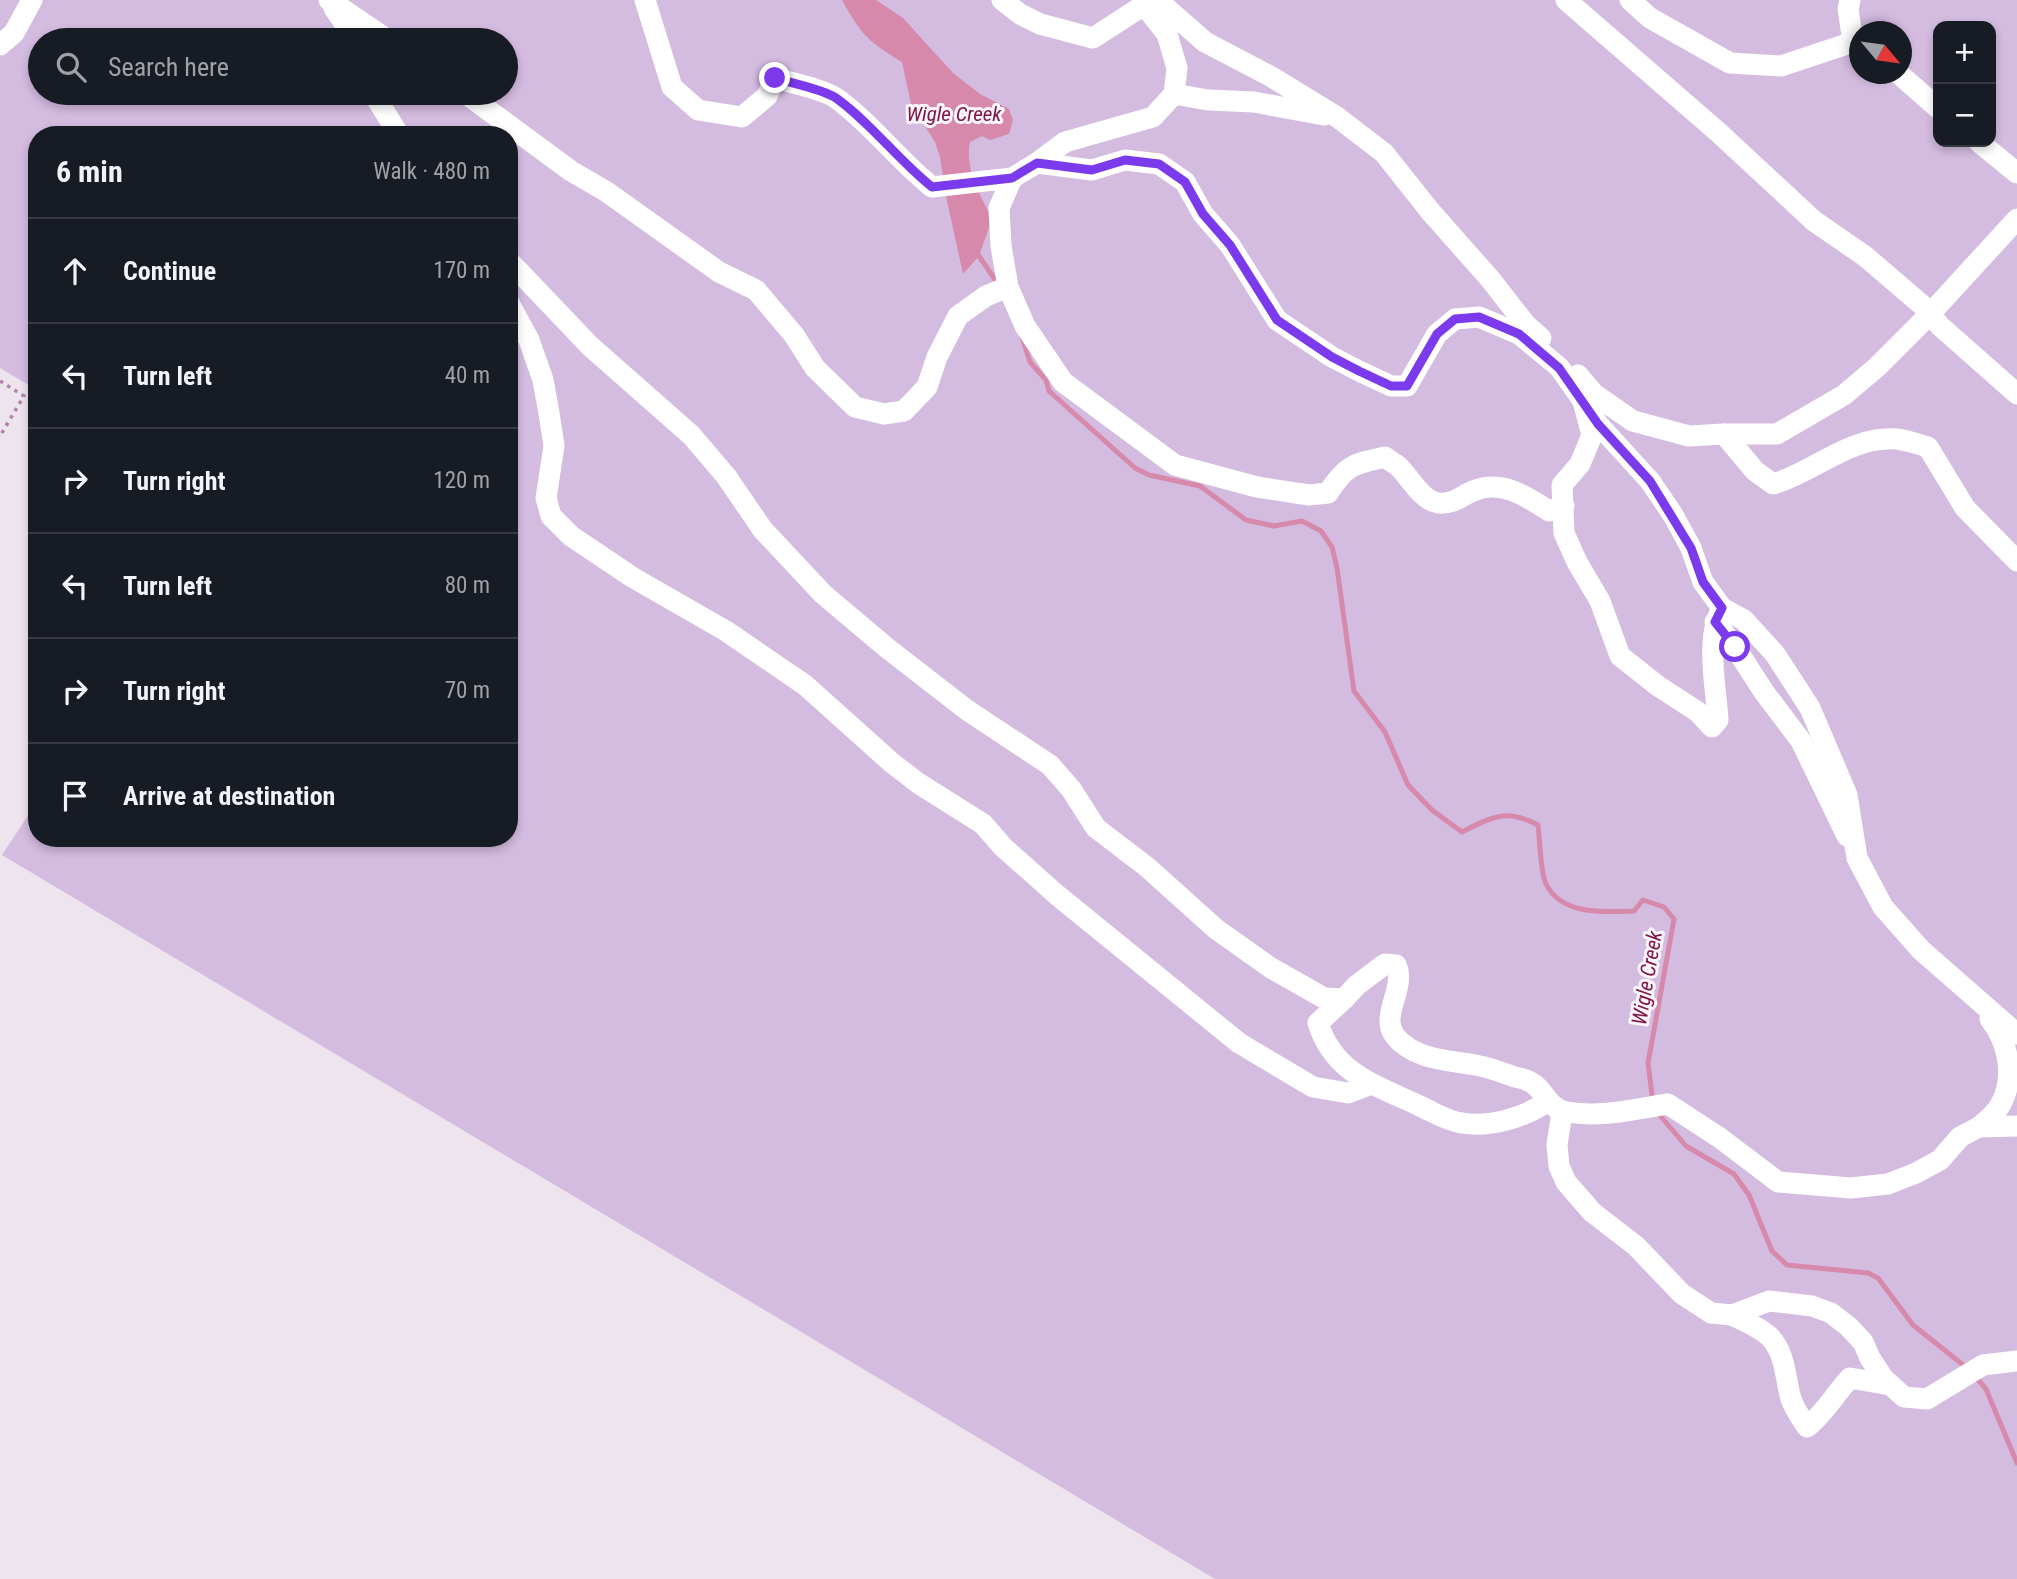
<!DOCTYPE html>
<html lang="en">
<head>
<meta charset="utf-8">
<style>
  body { margin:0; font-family:"Roboto Condensed",sans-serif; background:#242831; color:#f1f3f6 }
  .controls { position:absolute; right:21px; top:21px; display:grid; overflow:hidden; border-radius:14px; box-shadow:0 4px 10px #0003 }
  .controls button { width:63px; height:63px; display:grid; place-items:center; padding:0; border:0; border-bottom:2px solid #363941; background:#171b24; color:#f1f3f6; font:35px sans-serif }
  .compass { position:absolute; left:1849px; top:21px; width:63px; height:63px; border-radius:50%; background:#171b24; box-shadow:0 4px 10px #0003; rotate:119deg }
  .stop { position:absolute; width:21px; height:21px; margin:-16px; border:5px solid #7c3aed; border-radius:50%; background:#fff }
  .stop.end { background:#7c3aed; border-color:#fff; box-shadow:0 2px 7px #0008 }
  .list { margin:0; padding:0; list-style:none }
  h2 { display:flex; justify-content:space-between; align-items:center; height:91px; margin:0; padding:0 28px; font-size:30px }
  h2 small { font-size:23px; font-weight:400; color:#9ea1a6 }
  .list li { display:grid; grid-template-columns:46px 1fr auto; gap:21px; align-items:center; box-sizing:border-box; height:105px; padding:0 28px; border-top:2px solid #363941 }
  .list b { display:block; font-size:26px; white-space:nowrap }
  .list em { font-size:23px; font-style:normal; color:#9ea1a6 }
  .icon { flex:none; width:38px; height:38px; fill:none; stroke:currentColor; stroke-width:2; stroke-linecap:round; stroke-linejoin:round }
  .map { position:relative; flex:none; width:2017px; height:1579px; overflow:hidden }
  .search { position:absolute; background:#171b24; box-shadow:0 4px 10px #0003; left:28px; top:28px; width:490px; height:77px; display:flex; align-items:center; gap:18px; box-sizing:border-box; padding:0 24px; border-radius:38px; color:#9ea1a6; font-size:26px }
  .panel { position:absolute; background:#171b24; box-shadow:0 4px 10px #0003; left:28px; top:126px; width:490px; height:721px; border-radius:28px }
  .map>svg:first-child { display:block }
</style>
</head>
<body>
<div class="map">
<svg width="2017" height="1579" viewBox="0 0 2017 1579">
  <rect width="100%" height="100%" fill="#eee4ee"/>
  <!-- green -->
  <path fill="#d4bbe0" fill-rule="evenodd" d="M0,0h2017v1579h-802l-1213,-724 35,-53v36h472v-703h-472v255l-37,-22zM1938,26h53v116h-53zM1860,32h42v42h-42zM40,40h466v53h-466z"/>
  <!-- water -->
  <path fill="#d689ab" d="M842,0h34l27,18 50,55 27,21 29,15 4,11 -4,14 -19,6 -8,-4 -12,6c-6,27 11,54 22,77l-13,37 -16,18 -16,-73 -7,-44 -5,-15 -24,-38 -9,-42c-34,-21 -40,-26 -60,-62z"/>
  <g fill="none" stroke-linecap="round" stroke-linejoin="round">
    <!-- stream -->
    <g stroke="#d689ab" stroke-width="5">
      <polyline points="979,256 998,284"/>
      <path d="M1022,337l8,25 16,18 3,11 86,77 14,7 51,11 46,34 28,6 28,-5 19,10 11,16 5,21 17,123 31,41 23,53 24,25 30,22c30,-15 44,-24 76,-7 2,15 2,46 8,59 16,32 59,28 88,27l9,-11 21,7 10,12 -26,144 5,40"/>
      <polyline points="1657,1112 1686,1146 1734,1174 1749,1195 1772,1251 1787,1265 1868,1273 1878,1278 1913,1325 1967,1368"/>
      <polyline points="1974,1375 1986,1389 2017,1463"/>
    </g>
    <!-- path -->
    <polyline stroke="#b482af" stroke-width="3.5" stroke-dasharray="3.5 5" stroke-linecap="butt" points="0,381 24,396 0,436"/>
    <!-- minor -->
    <g stroke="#fff" stroke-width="21">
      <polyline points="329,0 388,40"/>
      <path d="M645,0l27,87 26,23 44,7 25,-21 8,-18c16,5 48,11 61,20 36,26 62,62 96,89l80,-9 25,-15 55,7 33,-10 34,4 26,18 18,32 27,31 47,75 55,37 27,14 32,15h16l30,-52 18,-15 24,-2 40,17 40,33 24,34 9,34 -12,29 -18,21 2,48 13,29 23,39 20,55 38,30 40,26 14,15 6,-7c-2,-34 -13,-81 4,-112l22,12 31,34 35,54 37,87 10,63 26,49 38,43 96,84"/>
      <polyline points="1002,0 1020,14 1040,24 1093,38 1144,5 1163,5 1205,42 1270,76 1337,117 1384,153 1430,211 1491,280 1526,325 1541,338"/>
      <polyline points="1566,0 1718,132 1814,221 1866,257 1922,305 1940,326 2017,394"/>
      <polyline points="1630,0 1650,18 1730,63 1781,66 1853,42 1860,46"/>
      <polyline points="1850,0 1848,9 1853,42"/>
      <polyline points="334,8 347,27 350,40"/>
      <polyline points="0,45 14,33 32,0"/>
      <polyline points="1899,74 1938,108"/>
      <polyline points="373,93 399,135"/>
      <polyline points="465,93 571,171 607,192 719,272 756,290 794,335 815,368 855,407 884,414 904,411 927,387 937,357 958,316 986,296 1008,287"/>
      <polyline points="1174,94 1208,100 1254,102 1324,115"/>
      <polyline points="1979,142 2017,173"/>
      <polyline points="1037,163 1065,142 1153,117 1174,94 1177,68 1167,34 1144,5"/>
      <path d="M1012,178l-13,30 2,38 7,41 17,39 38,56 112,83 82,22 52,8 19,-2c18,-28 25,-29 57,-36 4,3 9,6 13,9 12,11 23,34 40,37 15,2 23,-7 35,-12 28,-12 53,5 76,20l15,-5"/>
      <path d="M509,261l81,85 101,89 35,41 37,54 60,64 64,54 80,62 83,55 21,24 25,39 51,39 69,62 55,39 53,30 20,1 13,-14 28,-21 11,1c11,22 -17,51 -1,71 20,25 56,24 85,30 11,2 23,7 35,11 6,1 15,4 20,8 11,9 16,25 32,27 33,6 68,-3 101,-8l52,34 58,44 73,6 37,-4 28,-11 24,-13 20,-23 19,-10 38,-1"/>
      <polyline points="509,303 529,340 543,380 549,413 554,446 546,498 551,516 571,536 632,577 726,631 805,685 892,763 918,783 983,824 1003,847 1057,895 1239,1043 1313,1087 1348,1093 1369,1085"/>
      <path d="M1578,375l16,19 39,27 56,15 35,-2 31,37 18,13c42,-12 76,-48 123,-45 10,1 22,5 32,8l37,61 52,53"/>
      <polyline points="1590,411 1598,424 1650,481 1673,515 1691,548 1703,582 1722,608"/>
      <polyline points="1724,434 1777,434 1844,395 1877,367 1930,314 2017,219"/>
      <polyline points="1715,622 1735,647 1764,692 1801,741 1847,836"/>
      <path d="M1344,999l-26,24c16,52 61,63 104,84 13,6 25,14 40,16 28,5 64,-6 86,-22"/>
      <polyline points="1562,1112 1557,1145 1559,1166 1566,1182 1592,1212 1636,1246 1682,1294 1711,1313 1732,1315 1769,1301 1812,1306 1831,1313 1849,1327 1863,1342 1870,1358 1883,1378 1904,1397 1927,1399 1983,1365 2017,1361"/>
      <path d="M1979,1127c7,-6 15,-12 20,-20 17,-27 10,-64 -9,-88"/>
      <path d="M1732,1315c12,6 28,12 38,22 16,17 15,41 21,62 4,11 10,19 16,28 17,-13 28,-33 43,-49l40,7"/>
    </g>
  </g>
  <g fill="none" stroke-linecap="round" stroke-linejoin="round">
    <!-- route -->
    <path stroke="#7c3aed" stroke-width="9" d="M775,78c16,5 48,11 61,20 36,26 62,62 96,89l80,-9 25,-15 55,7 33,-10 34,4 26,18 18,32 27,31 47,75 55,37 27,14 32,15h16l30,-52 18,-15 24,-2 40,17 40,34 39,56 52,57 41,67 12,34 19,26 -7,14 20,25"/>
  </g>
  <g text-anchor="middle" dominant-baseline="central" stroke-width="6" stroke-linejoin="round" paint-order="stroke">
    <!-- water labels -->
    <g font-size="21" font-style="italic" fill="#811745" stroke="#faf5fa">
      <text x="954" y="114">Wigle Creek</text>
      <text transform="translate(1647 978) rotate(-80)">Wigle Creek</text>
    </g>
  </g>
</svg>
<div class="controls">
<button>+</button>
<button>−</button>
</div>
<svg class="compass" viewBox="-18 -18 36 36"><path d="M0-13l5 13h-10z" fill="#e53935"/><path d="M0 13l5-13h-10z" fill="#9ea1a6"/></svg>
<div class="stop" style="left:1735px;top:647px"></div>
<div class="stop end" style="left:775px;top:78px"></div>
<div class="search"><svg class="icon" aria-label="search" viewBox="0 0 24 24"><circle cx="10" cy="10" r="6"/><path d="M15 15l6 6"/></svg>Search here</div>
<section class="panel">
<h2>6 min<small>Walk · 480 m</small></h2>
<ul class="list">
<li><svg class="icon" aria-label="ahead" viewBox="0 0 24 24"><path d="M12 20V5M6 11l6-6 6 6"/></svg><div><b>Continue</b></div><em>170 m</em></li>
<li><svg class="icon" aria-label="left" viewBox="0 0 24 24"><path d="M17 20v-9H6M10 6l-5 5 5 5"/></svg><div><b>Turn left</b></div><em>40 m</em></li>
<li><svg class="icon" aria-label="right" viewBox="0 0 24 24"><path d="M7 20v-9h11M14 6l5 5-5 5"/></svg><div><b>Turn right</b></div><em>120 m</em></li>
<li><svg class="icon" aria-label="left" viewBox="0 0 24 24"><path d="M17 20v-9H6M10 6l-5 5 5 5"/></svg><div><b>Turn left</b></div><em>80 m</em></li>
<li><svg class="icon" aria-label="right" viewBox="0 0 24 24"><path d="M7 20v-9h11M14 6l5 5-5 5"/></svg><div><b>Turn right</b></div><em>70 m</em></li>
<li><svg class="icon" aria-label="arrive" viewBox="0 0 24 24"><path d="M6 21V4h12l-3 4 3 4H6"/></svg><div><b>Arrive at destination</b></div></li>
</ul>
</section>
</div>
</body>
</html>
